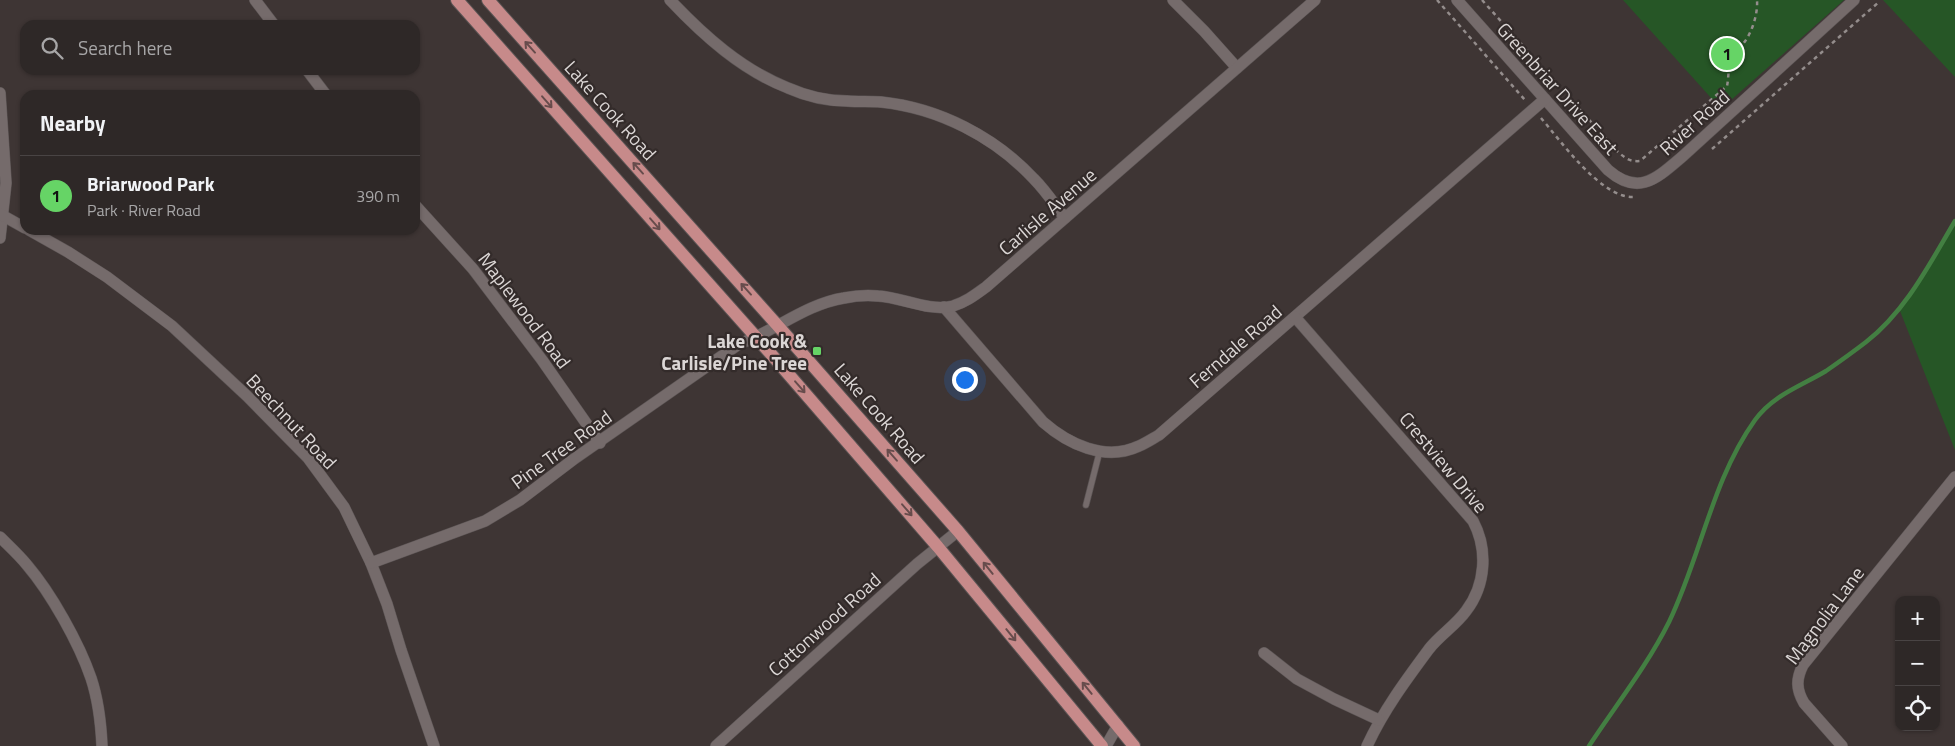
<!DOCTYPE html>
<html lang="en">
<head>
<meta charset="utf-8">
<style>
  body { margin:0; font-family:"Titillium Web",sans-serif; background:#3a3433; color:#f1f3f6 }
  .controls { position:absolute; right:15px; bottom:15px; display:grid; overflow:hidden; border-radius:10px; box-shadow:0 1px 4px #0004 }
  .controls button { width:45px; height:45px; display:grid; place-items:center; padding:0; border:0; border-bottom:1px solid #494444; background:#2e2827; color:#f1f3f6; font:25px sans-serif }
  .you { position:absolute; left:964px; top:379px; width:18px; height:18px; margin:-12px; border:4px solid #fff; border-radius:50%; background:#1a73e8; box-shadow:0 0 0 8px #1a73e833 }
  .badge { display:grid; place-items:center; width:32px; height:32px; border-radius:50%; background:#66d466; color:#111; font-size:16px; font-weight:700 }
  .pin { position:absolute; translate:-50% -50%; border:2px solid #fff; box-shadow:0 1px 5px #0006 }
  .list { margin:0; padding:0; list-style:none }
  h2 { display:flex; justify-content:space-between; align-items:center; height:65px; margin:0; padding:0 20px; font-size:21px }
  h2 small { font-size:16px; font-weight:400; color:#a7a6a7 }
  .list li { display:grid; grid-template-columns:32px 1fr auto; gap:15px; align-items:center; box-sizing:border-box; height:80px; padding:0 20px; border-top:1px solid #494444 }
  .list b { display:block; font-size:19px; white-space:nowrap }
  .list p { margin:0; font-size:16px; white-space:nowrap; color:#a7a6a7 }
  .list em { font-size:16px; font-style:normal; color:#a7a6a7 }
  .icon { flex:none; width:28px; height:28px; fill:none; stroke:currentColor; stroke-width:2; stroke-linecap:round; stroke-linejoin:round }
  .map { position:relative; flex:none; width:1955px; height:746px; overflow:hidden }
  .search { position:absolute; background:#2e2827; box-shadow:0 1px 4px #0004; left:20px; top:20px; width:400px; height:55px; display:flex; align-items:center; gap:12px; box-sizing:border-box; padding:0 18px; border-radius:15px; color:#a7a6a7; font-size:19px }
  .panel { position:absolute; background:#2e2827; box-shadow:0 1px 4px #0004; left:20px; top:90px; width:400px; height:145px; border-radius:15px }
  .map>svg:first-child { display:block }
</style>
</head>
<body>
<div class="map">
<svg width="1955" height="746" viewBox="0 0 1955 746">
  <rect width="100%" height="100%" fill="#3e3534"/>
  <!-- green -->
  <g fill="#265626">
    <polygon points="1623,0 1844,0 1721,109"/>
    <polygon points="1883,0 1955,0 1955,77"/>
    <polygon points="1955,221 1955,450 1900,311"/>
  </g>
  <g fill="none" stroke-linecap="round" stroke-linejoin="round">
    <!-- stream -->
    <path stroke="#437f42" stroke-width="4.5" d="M1589,746c27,-41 58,-80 80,-124 32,-66 43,-142 86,-202 18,-25 46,-34 71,-49 13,-9 27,-19 40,-29 40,-31 64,-79 89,-121"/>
    <defs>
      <polyline id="lane" points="1086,505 1100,450"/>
      <g id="street">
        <polyline points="255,0 274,25"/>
        <path d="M670,0c34,36 72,70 118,88 18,8 40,13 59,13 12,1 23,0 34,1 58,6 114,35 153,77 12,12 21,26 31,39"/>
        <polyline points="1173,0 1204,31 1237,68"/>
        <path d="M1457,0l151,170c31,27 49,8 75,-14l171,-156"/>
        <polyline points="307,70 326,95"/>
        <polyline points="0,93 6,183 0,238"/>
        <polyline points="415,205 473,269 542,360 600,443"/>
        <polyline points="0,214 25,228"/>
        <polyline points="29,230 68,252 107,277 172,326 247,396 308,458 344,507 371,563 387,604 401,650 434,746"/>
        <path d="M944,307l99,115c25,22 62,40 96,24 7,-3 13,-7 20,-11l386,-336"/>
        <path d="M1295,317l178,204c15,28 13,64 -7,90 -10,14 -26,24 -37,38 -23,31 -46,62 -62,97"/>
        <path d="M0,537c9,9 19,18 27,28 24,28 52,78 64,113 7,21 10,46 11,68"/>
        <path d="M371,563l114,-42 35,-21 54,-41 165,-115c36,-13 67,-40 105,-46 10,-2 23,-3 34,-2 24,1 50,16 75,10 13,-4 22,-11 33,-19l329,-287"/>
        <polyline points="1264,653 1297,679 1334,699 1379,720"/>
        <polyline points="716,746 917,564 958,531"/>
        <polyline points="1106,746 1118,725"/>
        <path d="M1842,746l-38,-43c-8,-14 -8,-24 -1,-38l152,-188"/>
      </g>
      <g id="primary">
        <polyline points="457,0 771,354 938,547 1102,746"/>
        <polyline points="488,0 778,326 958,531 1134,746"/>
      </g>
    </defs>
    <!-- lane casing -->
    <use href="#lane" stroke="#5b5454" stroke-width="7"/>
    <!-- street casing -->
    <use href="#street" stroke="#5b5454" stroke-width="12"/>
    <!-- primary casing -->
    <use href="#primary" stroke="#5b5454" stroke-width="14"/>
    <!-- path -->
    <g stroke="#948d8c" stroke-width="2.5" stroke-dasharray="4 4" stroke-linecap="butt">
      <polyline points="1437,0 1525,100"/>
      <path d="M1482,0l135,151c8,7 13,11 23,10l87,-75c2,-9 1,-23 5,-31 3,-4 8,-7 11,-11 9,-11 15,-30 14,-44"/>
      <path d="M1541,118c19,22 60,80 92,79"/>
      <polyline points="1712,149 1880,1"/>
    </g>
    <!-- lane -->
    <use href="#lane" stroke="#756b6b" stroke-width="5.5"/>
    <!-- street -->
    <use href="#street" stroke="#756b6b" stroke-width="11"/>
    <!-- primary -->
    <use href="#primary" stroke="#c78a8a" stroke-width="12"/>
  </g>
  <!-- one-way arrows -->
  <defs><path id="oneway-shaft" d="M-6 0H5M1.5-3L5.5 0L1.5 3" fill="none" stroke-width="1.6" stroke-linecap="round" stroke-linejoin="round" transform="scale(1.25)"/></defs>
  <g stroke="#674c4c">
    <use href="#oneway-shaft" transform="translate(530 47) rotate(-132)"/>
    <use href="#oneway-shaft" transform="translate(547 102) rotate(49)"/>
    <use href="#oneway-shaft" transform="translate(638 168) rotate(-132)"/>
    <use href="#oneway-shaft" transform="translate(655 224) rotate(49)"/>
    <use href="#oneway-shaft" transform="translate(746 289) rotate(-132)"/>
    <use href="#oneway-shaft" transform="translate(800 387) rotate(49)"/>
    <use href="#oneway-shaft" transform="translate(892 455) rotate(-131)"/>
    <use href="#oneway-shaft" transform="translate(907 510) rotate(49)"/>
    <use href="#oneway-shaft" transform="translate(988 568) rotate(-129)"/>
    <use href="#oneway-shaft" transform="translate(1011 635) rotate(51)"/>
    <use href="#oneway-shaft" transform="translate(1087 688) rotate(-129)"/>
  </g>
  <!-- markers -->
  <rect fill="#66d466" stroke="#332b2a" stroke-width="2" x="812" y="346" width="10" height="10" rx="2.5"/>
  <g text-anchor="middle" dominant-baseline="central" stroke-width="4.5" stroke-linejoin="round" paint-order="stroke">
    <!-- street labels -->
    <g font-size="19" fill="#dbd6d5" stroke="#332b2a">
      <text transform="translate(1558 88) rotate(48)">Greenbriar Drive East</text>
      <text transform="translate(611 110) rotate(48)">Lake Cook Road</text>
      <text transform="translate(1694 122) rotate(-42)">River Road</text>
      <text transform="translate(1047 211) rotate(-41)">Carlisle Avenue</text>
      <text transform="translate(525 310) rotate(53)">Maplewood Road</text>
      <text transform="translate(1235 346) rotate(-41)">Ferndale Road</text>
      <text transform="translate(880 413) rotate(49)">Lake Cook Road</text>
      <text transform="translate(292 421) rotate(47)">Beechnut Road</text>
      <text transform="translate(561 449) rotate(-36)">Pine Tree Road</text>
      <text transform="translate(1444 462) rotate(50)">Crestview Drive</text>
      <text transform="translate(1824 615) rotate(-53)">Magnolia Lane</text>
      <text transform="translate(824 624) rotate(-42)">Cottonwood Road</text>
    </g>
    <!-- poi labels -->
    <g font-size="19" font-weight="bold" fill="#dbd6d5" stroke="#332b2a" text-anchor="end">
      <text x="807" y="340">Lake Cook &amp;<tspan x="807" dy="22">Carlisle/Pine Tree</tspan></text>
    </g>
  </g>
</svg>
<div class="controls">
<button>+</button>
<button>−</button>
<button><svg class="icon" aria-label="locate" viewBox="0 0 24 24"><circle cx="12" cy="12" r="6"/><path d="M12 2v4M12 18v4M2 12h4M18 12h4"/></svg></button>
</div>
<div class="you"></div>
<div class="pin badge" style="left:1727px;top:54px">1</div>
<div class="search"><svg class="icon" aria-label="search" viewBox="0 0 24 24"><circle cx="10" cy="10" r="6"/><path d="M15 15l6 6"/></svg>Search here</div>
<section class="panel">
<h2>Nearby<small></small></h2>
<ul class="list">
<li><span class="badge">1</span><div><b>Briarwood Park</b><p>Park · River Road</p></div><em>390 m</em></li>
</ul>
</section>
</div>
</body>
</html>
